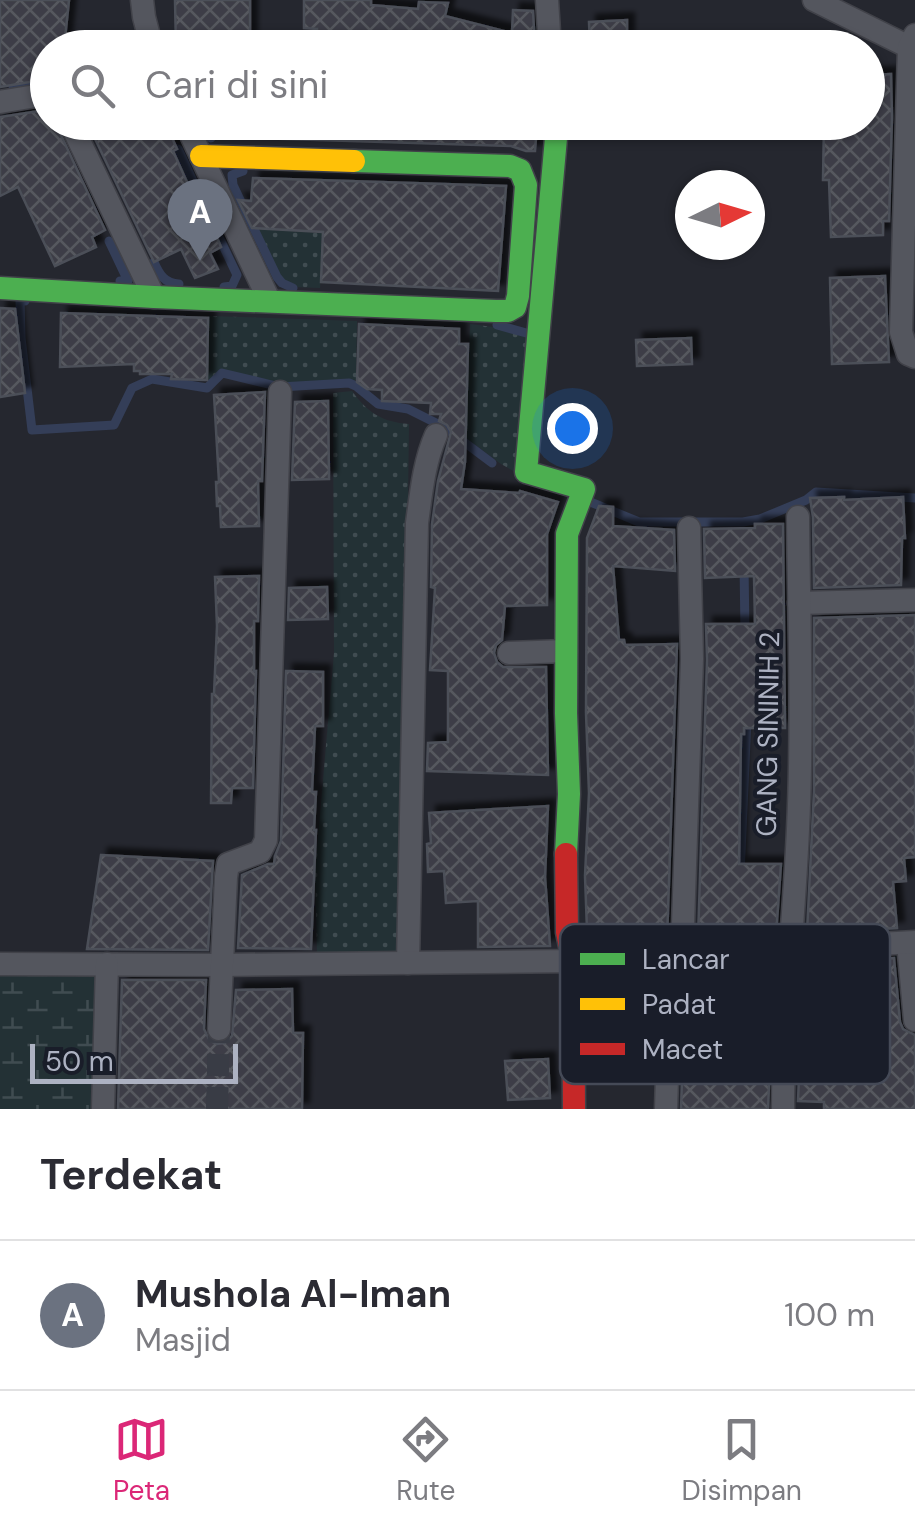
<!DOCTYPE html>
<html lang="id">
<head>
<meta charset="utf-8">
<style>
  body { margin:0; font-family:"DM Sans",sans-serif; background:#f2f2f3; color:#2b2b33 }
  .compass { position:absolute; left:675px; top:170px; width:90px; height:90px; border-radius:50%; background:#fff; box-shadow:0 2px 8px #0004; rotate:85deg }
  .scale { position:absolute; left:30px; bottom:25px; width:208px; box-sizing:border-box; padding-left:10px; border:5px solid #adb2c2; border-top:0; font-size:28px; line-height:35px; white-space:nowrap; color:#adb2c2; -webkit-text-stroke:8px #191d29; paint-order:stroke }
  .you { position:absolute; left:572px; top:428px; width:35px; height:35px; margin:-25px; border:8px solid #fff; border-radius:50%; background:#1a73e8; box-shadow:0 0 0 15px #1a73e833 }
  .badge { display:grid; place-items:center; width:65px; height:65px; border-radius:50%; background:#db2777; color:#fff; font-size:32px; font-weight:700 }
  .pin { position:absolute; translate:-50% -82px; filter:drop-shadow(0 2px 5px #0008) }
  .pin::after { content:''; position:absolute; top:52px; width:35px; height:30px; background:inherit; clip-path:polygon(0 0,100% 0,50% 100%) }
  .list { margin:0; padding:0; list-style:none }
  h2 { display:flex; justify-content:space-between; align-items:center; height:130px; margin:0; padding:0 40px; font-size:42px }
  h2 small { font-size:32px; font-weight:400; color:#7c7c81 }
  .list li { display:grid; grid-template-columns:65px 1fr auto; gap:30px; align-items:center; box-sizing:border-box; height:150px; padding:0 40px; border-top:2px solid #e1e1e2 }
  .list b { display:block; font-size:38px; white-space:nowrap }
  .list p { margin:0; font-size:32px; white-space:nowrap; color:#7c7c81 }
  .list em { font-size:32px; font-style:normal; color:#7c7c81 }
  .icon { flex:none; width:55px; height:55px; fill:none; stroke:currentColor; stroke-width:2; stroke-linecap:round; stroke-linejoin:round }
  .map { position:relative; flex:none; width:915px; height:1109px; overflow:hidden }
  .search { position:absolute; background:#fff; box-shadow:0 2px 8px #0004; left:30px; right:30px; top:30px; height:110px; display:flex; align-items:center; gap:25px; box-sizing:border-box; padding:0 35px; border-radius:55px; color:#7c7c81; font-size:38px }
  .sheet { height:280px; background:#fff }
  nav { display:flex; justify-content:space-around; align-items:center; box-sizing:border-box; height:140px; border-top:2px solid #e1e1e2; background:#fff; font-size:28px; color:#7c7c81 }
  nav a { display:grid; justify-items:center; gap:5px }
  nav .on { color:#db2777 }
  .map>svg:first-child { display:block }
</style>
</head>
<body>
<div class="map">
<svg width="915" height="1109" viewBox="0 0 915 1109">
  <defs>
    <pattern id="grass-dots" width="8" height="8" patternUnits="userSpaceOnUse" patternTransform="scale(2.5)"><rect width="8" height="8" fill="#233135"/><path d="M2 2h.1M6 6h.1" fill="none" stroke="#404c51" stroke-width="1.8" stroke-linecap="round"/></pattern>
    <pattern id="wetland-marsh" width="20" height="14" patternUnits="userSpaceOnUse" patternTransform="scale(2.5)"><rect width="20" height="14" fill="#233135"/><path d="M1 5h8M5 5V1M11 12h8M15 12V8" fill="none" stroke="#404c51"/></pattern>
    <pattern id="building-cross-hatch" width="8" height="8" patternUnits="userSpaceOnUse" patternTransform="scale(2.5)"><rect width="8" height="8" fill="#3c3e46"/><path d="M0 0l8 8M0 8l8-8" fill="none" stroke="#56585f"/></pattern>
    <filter id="shadow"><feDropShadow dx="7" dy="-7" stdDeviation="2.5" flood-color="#0009"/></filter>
  </defs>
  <rect width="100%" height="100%" fill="#25272f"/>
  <!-- grass -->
  <g fill="url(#grass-dots)">
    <polygon points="256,229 323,233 320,288 293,287 281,281"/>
    <polygon points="209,316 357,321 356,380 281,384 221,370 208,383"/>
    <polygon points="470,324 515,330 530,336 519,474 501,464 466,438"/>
    <path d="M352,391c16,22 30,31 57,33l-7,530h-85l-2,-82 19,-219 -1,-260z"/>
  </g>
  <!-- wetland -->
  <polygon fill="url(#wetland-marsh)" points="98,974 96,1109 0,1109 0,975"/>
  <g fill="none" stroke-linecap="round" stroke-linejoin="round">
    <!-- stream -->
    <g stroke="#343e58" stroke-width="9">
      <polyline points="13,86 36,84"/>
      <polyline points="166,122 167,126"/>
      <polyline points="203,122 211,138"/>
      <polyline points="178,149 196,188"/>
      <polyline points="243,171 232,175 233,185 277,277 282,283 293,288"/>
      <polyline points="217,233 237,275 232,286 224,287"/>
      <polyline points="109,241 128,281 120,281"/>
      <path d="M154,262c5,12 11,22 25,22"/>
      <polyline points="25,301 20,301 21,338 32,430 114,425 132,388 152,379 207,388 222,373 280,387 349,383 356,386 378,404 408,409 444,427 492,463"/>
      <polyline points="497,325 530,334"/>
      <polyline points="588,501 639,522 743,522 760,519 806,500 816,492 915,498"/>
      <polyline points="744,564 745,634"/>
      <polyline points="740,874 747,719"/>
    </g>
  </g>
  <!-- building -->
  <g fill="url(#building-cross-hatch)" stroke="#4c4f58" stroke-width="2.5" filter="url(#shadow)">
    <polygon points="0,0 69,0 64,48 48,48 48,79 0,87"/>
    <polygon points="175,0 250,0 250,48 176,48"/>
    <polygon points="304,0 371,0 371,5 418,9 419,2 448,3 445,16 512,33 513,10 533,11 535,48 317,48 317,29 304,28"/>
    <polygon points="627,20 627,48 590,48 589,22"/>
    <polygon points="891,74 892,117 889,221 883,221 883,235 831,237 829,180 823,180 824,122 868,122 868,75"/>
    <polygon points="40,111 45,122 55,122 105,230 92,237 96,247 55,266 18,187 0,196 0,117"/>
    <polygon points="87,122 165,122 177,149 173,151 191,191 196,189 221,247 210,253 218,269 195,278 181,249 154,262"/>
    <polygon points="256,122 535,122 536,138 535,151 526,151 511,146 255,138"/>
    <polygon points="253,178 506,186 498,291 321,282 323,232 252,228 238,200 251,201"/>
    <polygon points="885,276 889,362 832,364 830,278"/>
    <polygon points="0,308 15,309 25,393 0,397"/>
    <polygon points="61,313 208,318 207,380 171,379 172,374 140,374 140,371 134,371 134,364 60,367"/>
    <polygon points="359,324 459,329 459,344 468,344 465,462 461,489 519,493 520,491 558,502 547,534 547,605 505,606 502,640 496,645 494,653 497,662 503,667 546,667 548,775 427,771 428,743 448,742 448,671 430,670 435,588 431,587 432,524 438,481 451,432 447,425 439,421 441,414 430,414 431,403 382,401 382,390 367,389 357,382"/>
    <polygon points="691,338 692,364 637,366 636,340"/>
    <polygon points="265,392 262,481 258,481 259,526 221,527 220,506 217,506 216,482 219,482 214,395"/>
    <polygon points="328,401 329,479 292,480 295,402"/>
    <polygon points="844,497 844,500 903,497 905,538 902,538 901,585 814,588 813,517 810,498"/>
    <polygon points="599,506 613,507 613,526 674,530 675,571 613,566 619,640 624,640 625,645 677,644 667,940 664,941 590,945 587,930 585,876 589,793 586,713 587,538"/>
    <polygon points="755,524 783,524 785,728 744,728 744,734 741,734 739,864 781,864 776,935 698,939 707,660 706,624 755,624 754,576 705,578 704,529 755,528"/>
    <polygon points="259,576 258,621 254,621 254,671 256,671 253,788 232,788 231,803 211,803 212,694 214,694 217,626 215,577"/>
    <polygon points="327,587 328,619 288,620 289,588"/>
    <polygon points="915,615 915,857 904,858 906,881 893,882 897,928 807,933 814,791 814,618"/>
    <polygon points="286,671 323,672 323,726 315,726 312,792 316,792 314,830 316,830 311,949 238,948 242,875 268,864 274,864 275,856 281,841"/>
    <polygon points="548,806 545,877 550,946 478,947 478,901 446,903 444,871 428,872 427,844 431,843 429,813"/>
    <polygon points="101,855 213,861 208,950 87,949"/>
    <polygon points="894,958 900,1022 903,1029 915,1035 915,1109 824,1109 824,1102 798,1101 804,963"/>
    <polygon points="774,965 768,1109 681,1109 686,970"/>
    <polygon points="122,980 206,980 204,1029 210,1041 217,1044 225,1043 232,1036 236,990 292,989 293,1033 303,1033 302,1109 118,1109"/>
    <polygon points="548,1059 550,1098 508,1100 505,1061"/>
  </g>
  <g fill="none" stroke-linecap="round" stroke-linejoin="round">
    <!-- street-tunnel -->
    <polyline stroke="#393c45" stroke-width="22" stroke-dasharray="22 11" stroke-linecap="butt" points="217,1109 219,1029"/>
    <defs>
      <g id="street">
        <polyline points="142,0 144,17 152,48"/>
        <polyline points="547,0 550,48"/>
        <polyline points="814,0 915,50"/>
        <polyline points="915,35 909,47 901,332 908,354 915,357"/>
        <polyline points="0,102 48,94"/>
        <polyline points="70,122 154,297"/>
        <polyline points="185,122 269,300"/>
        <polyline points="799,603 915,600"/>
        <polyline points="509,653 566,651"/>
        <polyline points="908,943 915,1020"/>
        <polyline points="682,954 692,659 689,528"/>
        <path d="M408,963l9,-440c4,-29 7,-61 19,-88"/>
        <polyline points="0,964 221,965 573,961 915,942"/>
        <polyline points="219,1029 226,877 228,864 260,852 266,840 280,392"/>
        <polyline points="103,1109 107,964"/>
        <polyline points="666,1109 671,954"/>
        <path d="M783,1109c0,-94 11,-187 15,-280 5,-104 1,-208 0,-312"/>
      </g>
      <g id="fast">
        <polyline points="555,122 556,138 526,472 584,489 567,534 566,713 569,794 566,854"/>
        <polyline points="0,288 154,297 496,311 508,311 515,307 518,296 526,185 520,170 510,166 354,161"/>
      </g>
      <polyline id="slow" points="201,156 354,161"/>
      <polyline id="jam" points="566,854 567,932 573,961 574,1109"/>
    </defs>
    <!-- street casing -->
    <use href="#street" stroke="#414249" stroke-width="25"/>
    <!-- fast casing -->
    <use href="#fast" stroke="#414249" stroke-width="25"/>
    <!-- slow casing -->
    <use href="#slow" stroke="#414249" stroke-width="25"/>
    <!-- jam casing -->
    <use href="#jam" stroke="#414249" stroke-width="25"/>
    <!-- street -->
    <use href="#street" stroke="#54565e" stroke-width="22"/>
    <!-- fast -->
    <use href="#fast" stroke="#4caf50" stroke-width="22"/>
    <!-- slow -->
    <use href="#slow" stroke="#ffc107" stroke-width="22"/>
    <!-- jam -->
    <use href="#jam" stroke="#c62828" stroke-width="22"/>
  </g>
  <g text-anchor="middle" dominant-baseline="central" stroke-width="8" stroke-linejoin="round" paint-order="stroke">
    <!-- street labels -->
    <g font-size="28" fill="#adb2c2" stroke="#191d29">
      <text transform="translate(768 734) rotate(-89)">GANG SININIH 2</text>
    </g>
  </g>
  <!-- legend -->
  <rect x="560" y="924" width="330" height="160" rx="15" fill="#191d29" stroke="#454a57" stroke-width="2.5"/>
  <rect x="580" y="953" width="45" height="12" fill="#4caf50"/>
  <rect x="580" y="998" width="45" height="12" fill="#ffc107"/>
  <rect x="580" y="1043" width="45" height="12" fill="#c62828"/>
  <g font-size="28" fill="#adb2c2">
    <text x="642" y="969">Lancar</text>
    <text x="642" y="1014">Padat</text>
    <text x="642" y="1059">Macet</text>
  </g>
</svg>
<svg class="compass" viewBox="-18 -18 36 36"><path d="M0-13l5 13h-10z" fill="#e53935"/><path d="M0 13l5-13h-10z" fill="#7c7c81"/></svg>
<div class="scale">50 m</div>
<div class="you"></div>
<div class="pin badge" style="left:200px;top:261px;background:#6b7280">A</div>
<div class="search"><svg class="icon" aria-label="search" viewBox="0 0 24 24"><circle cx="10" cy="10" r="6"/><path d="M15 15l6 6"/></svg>Cari di sini</div>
</div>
<section class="sheet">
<h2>Terdekat<small></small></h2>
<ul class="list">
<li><span class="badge" style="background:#6b7280">A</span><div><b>Mushola Al-Iman</b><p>Masjid</p></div><em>100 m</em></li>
</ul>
</section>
<nav>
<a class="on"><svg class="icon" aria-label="map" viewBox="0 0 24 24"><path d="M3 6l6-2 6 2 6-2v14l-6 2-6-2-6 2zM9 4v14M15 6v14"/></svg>Peta</a>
<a><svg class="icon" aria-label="directions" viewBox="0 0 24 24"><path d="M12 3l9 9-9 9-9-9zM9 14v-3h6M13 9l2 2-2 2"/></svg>Rute</a>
<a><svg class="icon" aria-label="saved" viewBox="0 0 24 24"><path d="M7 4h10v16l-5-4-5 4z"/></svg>Disimpan</a>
</nav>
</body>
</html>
